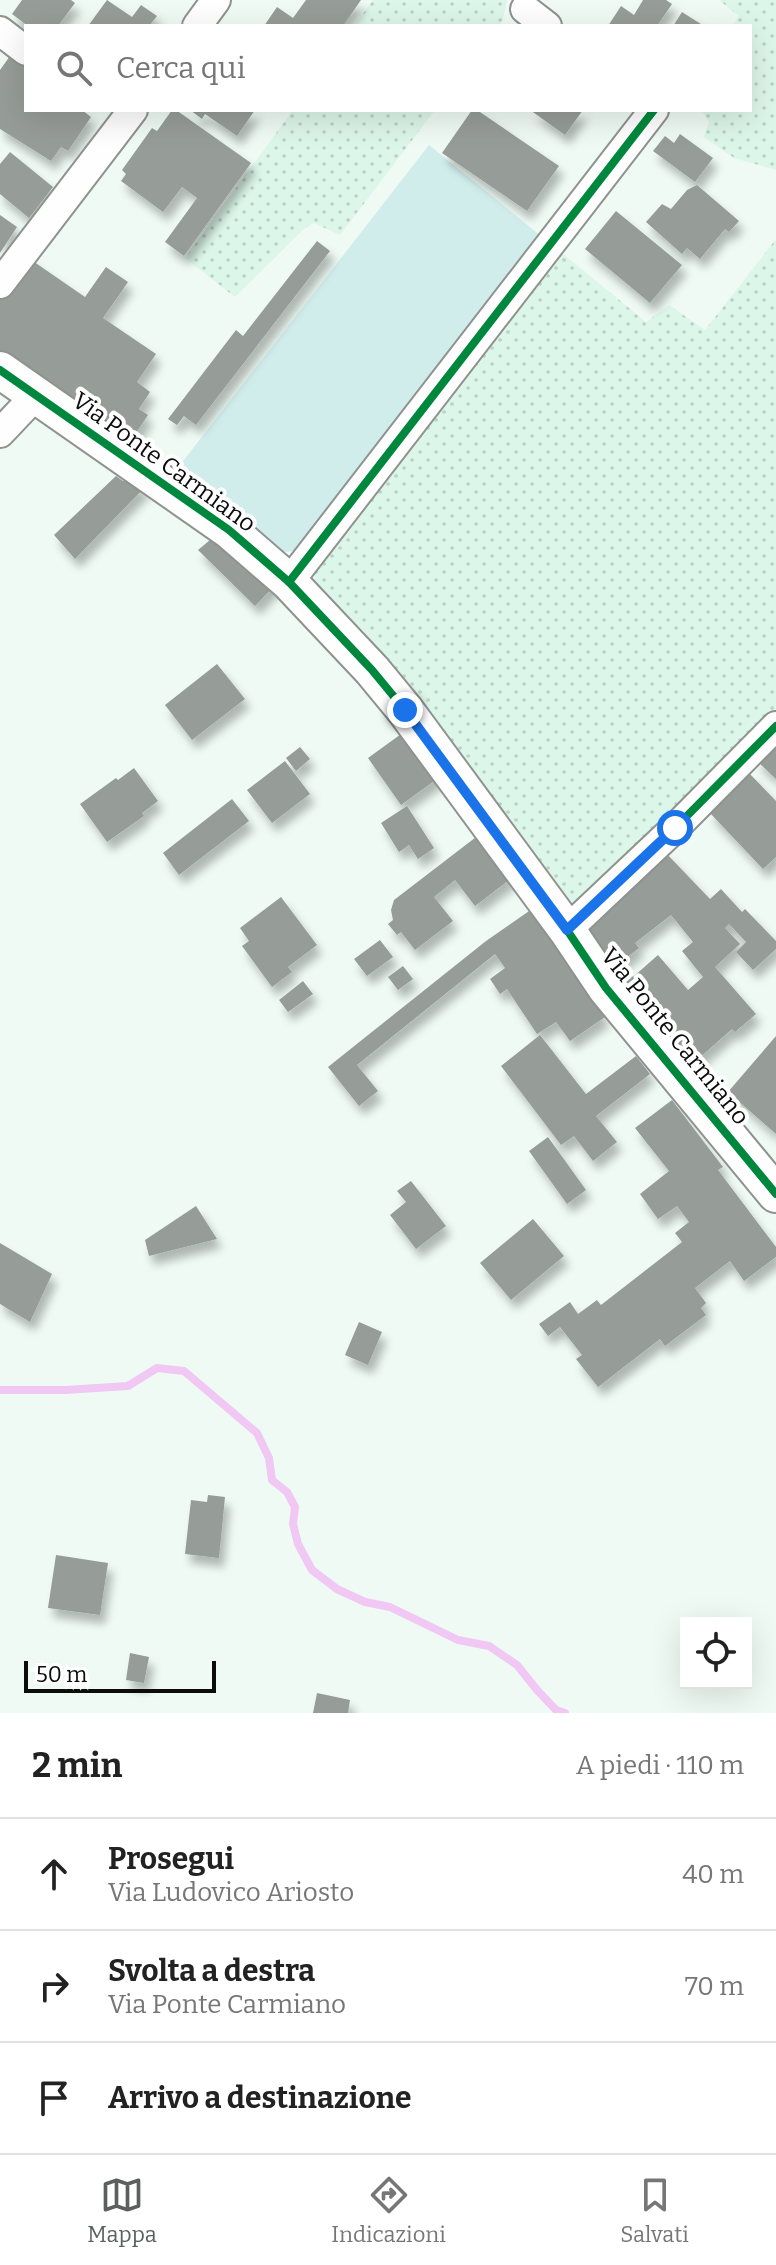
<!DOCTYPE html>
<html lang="it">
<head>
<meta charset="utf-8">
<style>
  body { margin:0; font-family:Bitter,serif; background:#f6f6f6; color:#222 }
  .controls { position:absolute; right:24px; bottom:24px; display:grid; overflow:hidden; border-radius:0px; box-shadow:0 8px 32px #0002 }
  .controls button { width:72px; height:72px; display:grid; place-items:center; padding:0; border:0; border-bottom:2px solid #e0e0e0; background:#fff; color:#222; font:40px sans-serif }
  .scale { position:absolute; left:24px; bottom:20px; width:192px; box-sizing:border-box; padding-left:8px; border:4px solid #0c0c0c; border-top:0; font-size:22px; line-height:28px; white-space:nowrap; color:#0c0c0c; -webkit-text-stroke:6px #fff; paint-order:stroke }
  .stop { position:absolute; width:24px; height:24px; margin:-18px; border:6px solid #1a73e8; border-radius:50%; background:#fff }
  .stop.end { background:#1a73e8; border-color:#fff; box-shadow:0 2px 8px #0008 }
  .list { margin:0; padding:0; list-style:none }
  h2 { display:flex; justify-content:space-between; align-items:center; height:104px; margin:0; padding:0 32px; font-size:34px }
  h2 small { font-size:26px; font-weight:400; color:#767676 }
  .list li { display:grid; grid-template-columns:52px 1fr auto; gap:24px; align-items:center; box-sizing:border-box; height:112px; padding:0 32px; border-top:2px solid #e0e0e0 }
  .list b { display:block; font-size:30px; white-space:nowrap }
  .list p { margin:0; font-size:26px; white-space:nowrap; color:#767676 }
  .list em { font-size:26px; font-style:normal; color:#767676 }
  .icon { flex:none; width:44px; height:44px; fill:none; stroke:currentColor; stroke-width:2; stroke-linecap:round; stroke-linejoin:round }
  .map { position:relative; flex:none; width:776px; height:1713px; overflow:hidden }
  .search { position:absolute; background:#fff; box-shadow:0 8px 32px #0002; left:24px; right:24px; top:24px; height:88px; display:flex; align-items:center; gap:20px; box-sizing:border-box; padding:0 28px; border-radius:0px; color:#767676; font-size:30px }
  .sheet { height:440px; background:#fff }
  nav { display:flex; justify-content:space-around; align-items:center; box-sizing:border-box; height:112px; border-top:2px solid #e0e0e0; background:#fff; font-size:22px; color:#767676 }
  nav a { display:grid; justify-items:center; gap:4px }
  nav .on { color:#5b5f5d }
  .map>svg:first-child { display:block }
</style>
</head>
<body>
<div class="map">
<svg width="776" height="1713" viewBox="0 0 776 1713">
  <defs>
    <pattern id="farmland-dots" width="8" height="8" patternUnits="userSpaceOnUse" patternTransform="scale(2)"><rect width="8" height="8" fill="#dcf6e9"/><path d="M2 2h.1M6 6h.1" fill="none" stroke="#bcd2c7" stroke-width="1.8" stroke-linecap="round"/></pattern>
    <filter id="shadow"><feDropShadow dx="5" dy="9" stdDeviation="4" flood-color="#0004"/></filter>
  </defs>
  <rect width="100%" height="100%" fill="#effaf4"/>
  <!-- farmland -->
  <g fill="url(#farmland-dots)">
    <polygon points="373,0 507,0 502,22 498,26 354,26"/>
    <polygon points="719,0 776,0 776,170 734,158 704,137 709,122 701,110 750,110 750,26 732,26 739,16"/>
    <polygon points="293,110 435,110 340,235 314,223 305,228 235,297 185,258"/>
    <polygon points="776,239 776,711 572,915 363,630 315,585 314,566 556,248 646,322 669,305 705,330"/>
  </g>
  <!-- grass -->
  <polygon fill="#d0edec" points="429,145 541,236 309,534 295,551 274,553 181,484 180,465"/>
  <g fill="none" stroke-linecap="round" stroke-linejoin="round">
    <!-- stream -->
    <polyline stroke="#f0c8f3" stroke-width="8" points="0,1390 65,1390 128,1386 157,1368 184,1371 257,1433 269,1458 272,1480 287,1492 295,1507 293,1524 298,1544 312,1570 337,1589 365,1602 390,1607 458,1640 489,1646 517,1665 537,1690 556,1710 565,1713"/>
  </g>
  <!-- building -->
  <g fill="#969c98" filter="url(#shadow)">
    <polygon points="22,0 71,0 75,3 58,26 28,26 12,14"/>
    <polygon points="107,0 132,17 141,5 157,16 149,26 88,26"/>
    <polygon points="306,0 361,0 343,26 264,26 277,7 293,18"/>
    <polygon points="643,0 666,0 672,4 657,26 608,26 621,6 634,15"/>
    <polygon points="682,12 704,26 673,26"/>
    <polygon points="10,56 26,68 26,110 82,110 91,117 68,151 61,147 51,161 0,129 0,70"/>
    <polygon points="172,110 176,110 251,163 184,256 165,242 197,198 182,187 163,212 121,181 126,174 122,170 152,128 157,131"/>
    <polygon points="190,110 255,110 237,136 205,114 202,119"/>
    <polygon points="472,110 477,110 559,166 527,211 442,153"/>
    <polygon points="530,110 583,110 565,135"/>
    <polygon points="680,134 713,158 695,182 653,151 665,136 674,143"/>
    <polygon points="10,152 53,187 29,218 0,194 0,164"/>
    <polygon points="697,185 739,221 729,232 725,229 700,259 687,248 682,254 646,222 662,204 671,209 687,190"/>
    <polygon points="616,211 682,265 650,303 585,249"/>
    <polygon points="0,215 17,227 0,253"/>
    <polygon points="317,241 330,251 196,425 184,416 177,425 168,419 236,330 243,336"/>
    <polygon points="27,257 85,297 106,267 128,282 103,318 156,354 137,382 150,392 139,409 148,415 128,445 0,358 0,296"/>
    <polygon points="116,476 123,481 129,479 146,486 75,559 54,535"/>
    <polygon points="216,535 281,579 255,606 198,550"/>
    <polygon points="217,664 245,699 192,740 165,705"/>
    <polygon points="408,729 441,776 401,805 368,758"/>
    <polygon points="776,739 776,779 756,760"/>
    <polygon points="300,747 310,759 296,771 286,758"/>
    <polygon points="285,761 310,794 272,823 247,790"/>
    <polygon points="134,768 158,801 142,813 144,816 107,842 80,804 116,778 118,780"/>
    <polygon points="749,773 776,801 776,857 763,869 709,812"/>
    <polygon points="232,799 249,821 179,875 163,853"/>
    <polygon points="407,806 434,848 418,859 409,845 399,852 381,823"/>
    <polygon points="480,834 513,877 475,906 455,880 434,897 453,921 415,950 401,932 397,935 388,924 393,920 391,910 394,900"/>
    <polygon points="665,852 710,899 721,889 742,912 745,909 776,941 776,949 753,970 736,952 746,942 729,924 725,928 740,944 715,967 756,1014 735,1032 732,1029 690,1066 614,981 627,970 633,977 658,955 688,990 703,977 682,951 693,942 671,915 635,943 639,948 617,965 581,930"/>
    <polygon points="281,897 317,945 288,967 292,972 272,987 242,946 249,941 240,928"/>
    <polygon points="532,909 605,1017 570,1041 556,1022 537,1034 507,989 500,994 490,979 505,968 495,954 357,1065 378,1091 359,1106 328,1067 486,941"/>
    <polygon points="380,940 393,957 367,976 354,959"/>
    <polygon points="403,966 413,979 398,990 388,977"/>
    <polygon points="303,981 313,994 288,1012 279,1000"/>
    <polygon points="540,1035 586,1094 636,1056 650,1074 596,1116 617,1142 593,1161 574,1136 561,1145 501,1066"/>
    <polygon points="776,1036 776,1134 728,1092"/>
    <polygon points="672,1100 723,1167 718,1170 776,1247 776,1257 744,1281 730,1261 695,1288 706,1303 701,1308 706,1315 665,1346 660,1339 598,1387 576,1359 582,1355 560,1327 548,1336 539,1324 570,1302 578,1314 597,1300 601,1305 682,1242 675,1233 689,1222 677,1206 658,1219 640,1194 669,1171 635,1128"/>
    <polygon points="548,1137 586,1190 567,1204 529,1151"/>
    <polygon points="411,1181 446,1226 416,1249 390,1215 406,1202 397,1191"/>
    <polygon points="196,1206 217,1239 149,1256 145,1240"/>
    <polygon points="533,1219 564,1256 511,1300 480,1263"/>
    <polygon points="0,1243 52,1274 30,1322 0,1304"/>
    <polygon points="359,1322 382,1332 368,1365 345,1355"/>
    <polygon points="208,1495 225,1497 219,1558 185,1554 191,1500 207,1502"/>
    <polygon points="56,1555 108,1563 100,1615 48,1608"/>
    <polygon points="130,1653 149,1657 144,1683 126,1680"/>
    <polygon points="317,1693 350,1700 348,1713 313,1713"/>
  </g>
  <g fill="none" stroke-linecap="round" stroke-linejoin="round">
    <defs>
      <g id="minor">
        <polyline points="525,9 547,26"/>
        <polyline points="197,26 216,0"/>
        <polyline points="0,31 26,51"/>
        <polyline points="0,284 133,110"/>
        <polyline points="0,433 36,395"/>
        <polyline points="289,582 654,110"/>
        <polyline points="567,930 675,828 776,726"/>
      </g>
      <polyline id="tertiary" points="0,370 229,530 289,582 372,670 405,710 567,930 606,988 776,1194"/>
    </defs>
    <!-- minor casing -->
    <use href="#minor" stroke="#8e9390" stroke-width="32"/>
    <!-- tertiary casing -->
    <use href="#tertiary" stroke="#8e9390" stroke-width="40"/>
    <!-- minor -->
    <use href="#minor" stroke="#fdfefd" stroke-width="28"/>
    <!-- tertiary -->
    <use href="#tertiary" stroke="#fdfefd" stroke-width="36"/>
    <defs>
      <g id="cycleway">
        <polyline points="0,370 229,530 289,582 372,670 405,710 567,930 606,988 776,1194"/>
        <polyline points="289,582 654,110"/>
        <polyline points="567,930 675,828 776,726"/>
      </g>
    </defs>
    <!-- cycleway casing -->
    <use href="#cycleway" stroke="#fff" stroke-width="13"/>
    <!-- cycleway -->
    <use href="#cycleway" stroke="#00873e" stroke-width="8"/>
  </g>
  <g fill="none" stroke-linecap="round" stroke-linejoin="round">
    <!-- route -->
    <polyline stroke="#1a73e8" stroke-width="10" points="405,710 567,930 675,828"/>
  </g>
  <g text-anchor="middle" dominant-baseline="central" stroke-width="8" stroke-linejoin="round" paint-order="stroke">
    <!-- street labels -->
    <g font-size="24" fill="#0c0c0c" stroke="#fff">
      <text transform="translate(164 462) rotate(36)">Via Ponte Carmiano</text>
      <text transform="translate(675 1036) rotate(51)">Via Ponte Carmiano</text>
    </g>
  </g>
</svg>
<div class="controls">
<button><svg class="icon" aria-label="locate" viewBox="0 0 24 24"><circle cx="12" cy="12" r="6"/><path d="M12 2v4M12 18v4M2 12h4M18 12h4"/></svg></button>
</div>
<div class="scale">50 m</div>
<div class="stop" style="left:675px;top:828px"></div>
<div class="stop end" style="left:405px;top:710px"></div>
<div class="search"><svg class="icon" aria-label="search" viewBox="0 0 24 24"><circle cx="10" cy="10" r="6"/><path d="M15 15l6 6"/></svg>Cerca qui</div>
</div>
<section class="sheet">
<h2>2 min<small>A piedi · 110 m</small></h2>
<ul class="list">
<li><svg class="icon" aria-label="ahead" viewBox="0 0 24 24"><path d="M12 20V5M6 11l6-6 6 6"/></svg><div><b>Prosegui</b><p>Via Ludovico Ariosto</p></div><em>40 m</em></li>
<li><svg class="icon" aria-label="right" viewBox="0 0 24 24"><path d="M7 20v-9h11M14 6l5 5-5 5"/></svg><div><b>Svolta a destra</b><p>Via Ponte Carmiano</p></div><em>70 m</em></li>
<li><svg class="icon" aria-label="arrive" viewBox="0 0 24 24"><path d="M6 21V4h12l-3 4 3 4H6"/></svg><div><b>Arrivo a destinazione</b></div></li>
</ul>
</section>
<nav>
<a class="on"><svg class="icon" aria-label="map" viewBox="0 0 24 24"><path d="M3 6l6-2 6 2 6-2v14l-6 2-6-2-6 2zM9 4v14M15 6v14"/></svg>Mappa</a>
<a><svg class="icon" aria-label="directions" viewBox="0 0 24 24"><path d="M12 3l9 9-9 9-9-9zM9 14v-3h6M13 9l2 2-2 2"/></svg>Indicazioni</a>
<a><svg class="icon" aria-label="saved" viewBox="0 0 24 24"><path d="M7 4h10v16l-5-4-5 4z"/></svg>Salvati</a>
</nav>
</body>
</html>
